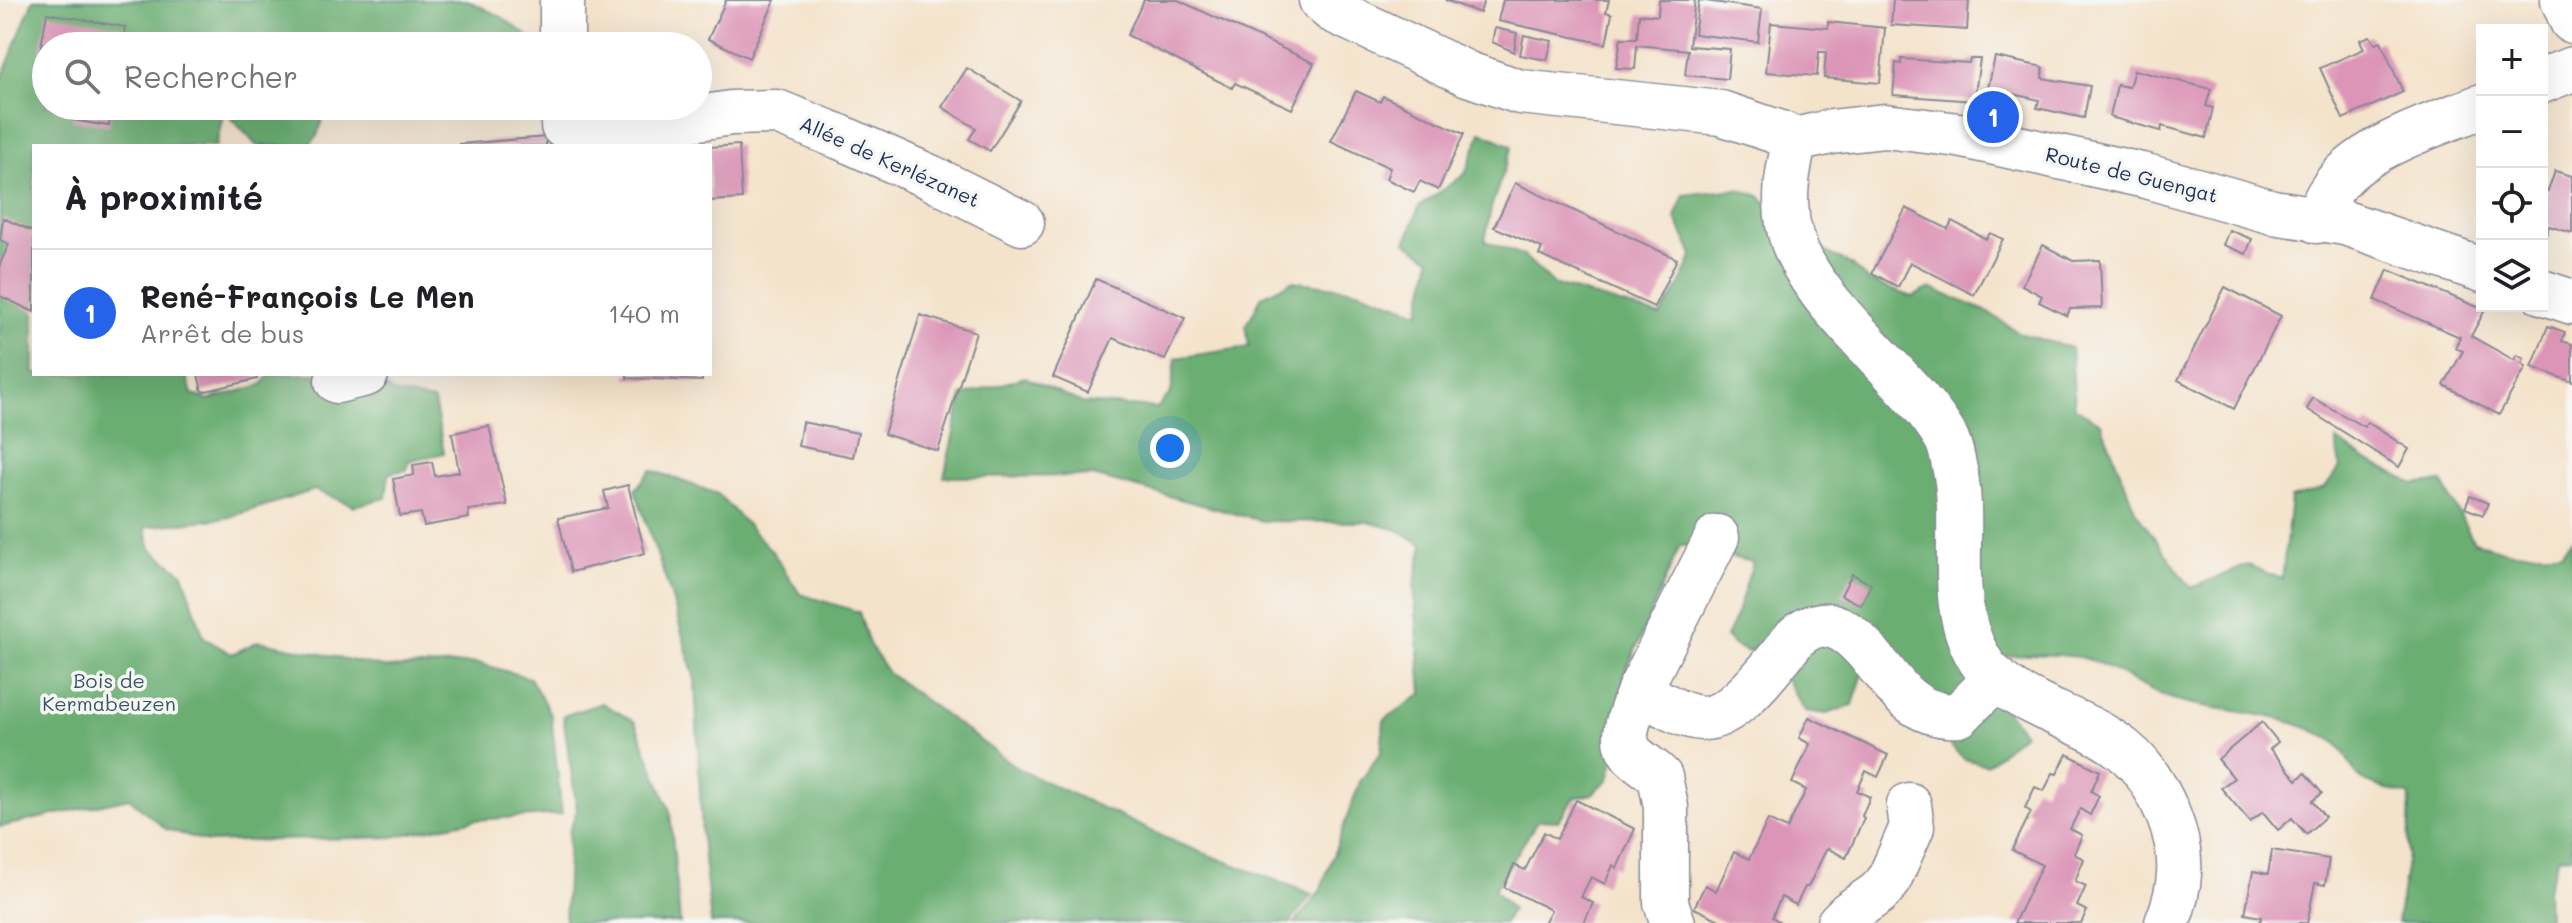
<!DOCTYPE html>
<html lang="fr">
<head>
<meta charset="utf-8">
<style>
  body { margin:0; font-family:Mali,sans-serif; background:#f6f6f6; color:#202124 }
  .controls { position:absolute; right:24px; top:24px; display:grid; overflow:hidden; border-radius:0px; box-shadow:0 8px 32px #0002 }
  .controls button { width:72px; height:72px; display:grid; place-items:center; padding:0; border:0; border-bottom:2px solid #e0e0e0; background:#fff; color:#202124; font:40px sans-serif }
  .you { position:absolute; left:1170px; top:448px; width:28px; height:28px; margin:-20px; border:6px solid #fff; border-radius:50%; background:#1a73e8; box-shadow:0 0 0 12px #1a73e833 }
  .badge { display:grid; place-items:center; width:52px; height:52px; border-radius:50%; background:#2563eb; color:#fff; font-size:26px; font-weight:700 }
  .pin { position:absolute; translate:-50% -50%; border:4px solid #fff; box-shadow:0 2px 8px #0006 }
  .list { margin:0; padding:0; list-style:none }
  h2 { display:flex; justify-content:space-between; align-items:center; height:104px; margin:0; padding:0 32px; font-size:34px }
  h2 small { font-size:26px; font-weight:400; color:#757577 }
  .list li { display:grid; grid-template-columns:52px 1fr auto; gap:24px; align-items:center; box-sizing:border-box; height:128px; padding:0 32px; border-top:2px solid #e0e0e0 }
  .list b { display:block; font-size:30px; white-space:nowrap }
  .list p { margin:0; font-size:26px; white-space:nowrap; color:#757577 }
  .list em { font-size:26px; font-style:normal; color:#757577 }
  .icon { flex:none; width:44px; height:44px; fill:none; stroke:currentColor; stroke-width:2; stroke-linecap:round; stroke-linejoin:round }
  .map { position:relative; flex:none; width:2572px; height:923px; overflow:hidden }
  .search { position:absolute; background:#fff; box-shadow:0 8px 32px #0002; left:32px; top:32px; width:680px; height:88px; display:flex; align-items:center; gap:20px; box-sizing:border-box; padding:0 28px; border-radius:44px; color:#757577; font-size:30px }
  .panel { position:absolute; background:#fff; box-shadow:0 8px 32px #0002; left:32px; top:144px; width:680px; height:232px; border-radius:0px }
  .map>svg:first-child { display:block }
</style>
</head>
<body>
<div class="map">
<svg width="2572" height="923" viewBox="0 0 2572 923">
  <rect width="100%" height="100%" fill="#f6f6f2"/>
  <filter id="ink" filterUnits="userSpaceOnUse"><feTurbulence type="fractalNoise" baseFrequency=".0125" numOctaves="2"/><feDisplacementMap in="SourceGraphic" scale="16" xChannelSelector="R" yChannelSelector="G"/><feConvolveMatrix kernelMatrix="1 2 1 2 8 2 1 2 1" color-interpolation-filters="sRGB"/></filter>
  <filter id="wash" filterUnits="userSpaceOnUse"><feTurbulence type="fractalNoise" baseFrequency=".006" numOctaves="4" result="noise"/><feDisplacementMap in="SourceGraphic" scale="32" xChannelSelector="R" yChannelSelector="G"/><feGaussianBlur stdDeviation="1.8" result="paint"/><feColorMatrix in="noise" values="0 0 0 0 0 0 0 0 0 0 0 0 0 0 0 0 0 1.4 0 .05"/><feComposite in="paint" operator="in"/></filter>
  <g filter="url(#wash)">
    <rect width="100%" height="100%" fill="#f4e3cb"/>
    <!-- forest -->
    <g fill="#6bae72" stroke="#436e68" stroke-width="2">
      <polygon points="33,0 467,0 502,17 529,37 530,46 46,46 46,106 327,106 317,136 308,146 257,146 224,110 216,146 34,146 34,374 186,374 192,394 208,400 262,385 270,374 373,374 393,393 434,401 444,453 408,461 407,470 389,473 386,498 354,506 315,490 226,518 145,527 151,549 183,573 204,638 232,654 259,641 388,668 478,663 530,678 551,715 562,814 475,820 392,837 208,842 166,829 129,798 0,827 0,83"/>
      <path d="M1481,132l31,14 -21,62 -6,33 38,14 30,29 107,32 21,-33 12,-28 -18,-38 9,-22 54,-6 21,7 59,52 32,16 20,18 43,15 17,-9 58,24 31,21 52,15 4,60 26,15 35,89 55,76 57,-23 34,14 9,-81 34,-10 15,-21 -4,-27 30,20 48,24 28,-2 32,60 37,10h51l10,-13v317l-14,1 -11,34 1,32h-151l11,-68 2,-59c-12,-4 -43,-11 -51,-19 -10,-11 -15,-31 -29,-38 -52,-31 -114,-24 -169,-44 -26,-10 -57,-34 -83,-38 -38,-5 -71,-2 -109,6l55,70 -37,32 -22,-6 -14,-12 -3,-15 -31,-36 -4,-25 -25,-11 -25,13 -10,32 -27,9 -21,-3 -19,-32 -13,-46 -24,19 -14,-6 -9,-9 10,-21 17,-54 -73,-17 -57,133v47l-14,54 -17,15 -18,4 -16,23 -20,-1 -44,70 18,19 -8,14h-209l25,-32 40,-109 21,-30 3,-32 38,-26 -8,-108 9,-41 -25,-15 -30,-8 -106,-1 -169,-45 -149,1 18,-81 63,-19 57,26 75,5 14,-15 5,-35 73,-11 -3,-21 16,-30 30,-15 66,9 61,22 12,-53 -25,-17 13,-35 46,-33z"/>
      <polygon points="651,470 718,494 772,551 800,594 859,612 869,644 888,673 1020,770 1177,843 1312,894 1290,923 711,923 702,840 695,680 672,598 635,490"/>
      <polygon points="602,703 635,722 670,811 680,923 565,923 569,832 577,810 563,716"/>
    </g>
    <g id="blocks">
      <!-- building -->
      <g fill="#dc95b7">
        <polygon points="726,0 775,0 749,58 708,39"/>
        <polygon points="1144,0 1178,0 1314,63 1292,109 1235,83 1232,88 1127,35"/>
        <polygon points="1445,0 1484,0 1480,13"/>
        <polygon points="1503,0 1609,0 1606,12 1612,14 1606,44 1498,21"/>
        <polygon points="1659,0 1695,0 1689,46 1730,49 1727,79 1685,75 1688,50 1637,45 1635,69 1616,68 1621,38 1637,38 1639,14 1658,16"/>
        <polygon points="1699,0 1762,9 1758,42 1694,34"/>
        <polygon points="1893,0 1969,0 1967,30 1891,25"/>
        <polygon points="47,13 125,27 122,46 46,46 46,53 40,52"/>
        <polygon points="1828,22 1885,28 1880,83 1824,78 1826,52 1819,52 1817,76 1766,72 1771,23 1828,28"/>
        <polygon points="1495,28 1517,33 1514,52 1492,42"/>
        <polygon points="1524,35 1552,41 1547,60 1520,55"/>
        <polygon points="2370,36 2375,44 2381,41 2403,92 2343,119 2320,68 2364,49 2360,40"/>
        <polygon points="1995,57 2043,67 2042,78 2090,86 2084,118 2037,108 2039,100 1988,88"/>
        <polygon points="1901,59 1969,63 1970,59 1980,59 1974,101 1893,95 1896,63 1901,64"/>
        <polygon points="967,68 1021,101 990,151 969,139 976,128 942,107"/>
        <polygon points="2134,70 2211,89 2206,106 2213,108 2206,138 2162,126 2161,131 2110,117 2117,85 2129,87"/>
        <polygon points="1356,91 1380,102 1383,96 1464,134 1438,190 1420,181 1414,192 1386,179 1390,168 1331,141"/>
        <polygon points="75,106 112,106 109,126 72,120"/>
        <polygon points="546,137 546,146 459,146 459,144"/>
        <polygon points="739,145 742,199 710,201 710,147"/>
        <polygon points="2555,171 2572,176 2572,233 2549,226 2542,247 2542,189 2548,191"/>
        <polygon points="1515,183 1677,259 1654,307 1539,255 1542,248 1494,227"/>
        <polygon points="1906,208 1948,229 1952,221 1986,239 1990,233 2003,239 1974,295 1910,262 1898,287 1872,273"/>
        <polygon points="3,218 34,232 34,312 0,296 0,264 9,244 0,240"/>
        <polygon points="2229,230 2252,239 2246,254 2223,245"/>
        <polygon points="2043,245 2073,261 2100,260 2102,308 2070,309 2067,316 2039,302 2042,296 2022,285"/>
        <polygon points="2388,270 2485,310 2471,336 2514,360 2517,355 2524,359 2522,363 2526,367 2499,415 2444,385 2463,351 2455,348 2460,337 2375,300"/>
        <polygon points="1096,279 1185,318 1165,360 1113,338 1088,392 1053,377"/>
        <polygon points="2225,287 2281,316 2234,409 2178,380"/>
        <polygon points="920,315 976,332 938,451 884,434"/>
        <polygon points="2548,326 2565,332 2562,341 2572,344 2572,382 2532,367"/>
        <polygon points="198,374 255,374 257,379 202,392"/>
        <polygon points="627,374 702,374 702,381 627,378"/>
        <polygon points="2313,398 2364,427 2367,422 2409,449 2399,467 2307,409"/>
        <polygon points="802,422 858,433 853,457 798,446"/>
        <polygon points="489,426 507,505 468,510 469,518 424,526 421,513 400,516 393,479 414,475 413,465 432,462 435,476 459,472 452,433"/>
        <polygon points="628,485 645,553 571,572 558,518 608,508 604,491"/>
        <polygon points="2470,496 2488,503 2483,515 2465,508"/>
        <polygon points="1852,574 1871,584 1861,605 1841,595"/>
        <polygon points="1809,717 1888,755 1878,777 1866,771 1857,791 1870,797 1862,816 1864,818 1846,858 1827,848 1808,887 1805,887 1796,905 1781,897 1772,917 1782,923 1726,923 1694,908 1705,885 1716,891 1734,852 1749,859 1768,820 1787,829 1806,790 1792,783 1810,744 1799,738"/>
        <polygon points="2262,722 2278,742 2270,749 2297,780 2305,773 2322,793 2312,801 2325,817 2306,834 2292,818 2278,830 2263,812 2250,822 2221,788 2234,778 2218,759"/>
        <polygon points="2067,754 2100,771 2091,791 2099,796 2090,815 2080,809 2070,829 2082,835 2074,854 2084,859 2075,881 2086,886 2077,906 2087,911 2081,923 2014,923 2042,865 2012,850 2031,812 2025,808 2035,787 2044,791 2053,773 2057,774"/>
        <polygon points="1576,800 1635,829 1617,868 1613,865 1605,884 1591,877 1581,897 1593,903 1584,923 1544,923 1551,910 1504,887 1514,865 1525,870 1544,832 1557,839"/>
        <polygon points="2272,850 2329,859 2325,885 2315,883 2307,923 2260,923 2261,917 2245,914 2253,871 2268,874"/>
      </g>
    </g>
  </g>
  <g filter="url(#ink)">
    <use href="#blocks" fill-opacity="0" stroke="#888994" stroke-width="2"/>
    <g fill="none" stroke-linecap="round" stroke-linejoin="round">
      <defs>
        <g id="minor">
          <polyline points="562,0 562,46"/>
          <polyline points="1321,0 1332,10 1468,74 1520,92 1721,113 1778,132 1795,140 1831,132 1885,126 1959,135 2146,176 2273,212 2345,223 2482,270"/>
          <polyline points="2563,0 2572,21"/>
          <polyline points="2542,81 2572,69"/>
          <polyline points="563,126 647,126 731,113 777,112 840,137 930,177 1022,223"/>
          <path d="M1795,140c-7,28 -12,55 -7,84 14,77 117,145 157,212 5,8 7,19 9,29 15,65 -11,135 26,195 14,23 39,36 62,47 64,29 100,40 127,110 15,38 13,69 -2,106"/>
          <path d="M2317,221c4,-10 7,-21 13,-29 26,-44 107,-68 152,-86"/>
          <polyline points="2542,292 2572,302"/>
          <polyline points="337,381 366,374"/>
          <polyline points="1639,691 1717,537"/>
          <path d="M1673,923l-7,-20v-96l-6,-30c-8,-8 -17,-13 -25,-20 -19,-17 -3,-45 4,-66 19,10 42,26 63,27 33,2 74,-57 93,-80 48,-44 81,34 112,60 14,12 33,19 52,17l37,-37"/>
          <polyline points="1839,923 1849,913 1878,893 1888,882 1912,827 1909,805"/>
        </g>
      </defs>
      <!-- minor casing -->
      <use href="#minor" stroke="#888994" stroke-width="47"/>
      <!-- minor -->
      <use href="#minor" stroke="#fff" stroke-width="44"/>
    </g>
  </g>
  <g text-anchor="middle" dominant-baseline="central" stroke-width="7" stroke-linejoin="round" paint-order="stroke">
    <!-- street labels -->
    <g font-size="20" fill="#1b2f5e" stroke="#f6f6f2">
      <text transform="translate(890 161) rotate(24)">Allée de Kerlézanet</text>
      <text transform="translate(2132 174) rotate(14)">Route de Guengat</text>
    </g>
    <!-- park labels -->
    <g font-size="20" fill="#355668" stroke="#f6f6f2">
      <text x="109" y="680">Bois de<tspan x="109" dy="23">Kermabeuzen</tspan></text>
    </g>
  </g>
</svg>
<div class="controls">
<button>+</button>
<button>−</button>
<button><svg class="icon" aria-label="locate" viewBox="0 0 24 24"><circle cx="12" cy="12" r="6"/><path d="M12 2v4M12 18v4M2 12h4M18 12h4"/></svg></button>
<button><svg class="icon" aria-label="layers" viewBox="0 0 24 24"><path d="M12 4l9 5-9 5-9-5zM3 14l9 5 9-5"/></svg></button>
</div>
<div class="you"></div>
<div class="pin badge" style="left:1993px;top:117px">1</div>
<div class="search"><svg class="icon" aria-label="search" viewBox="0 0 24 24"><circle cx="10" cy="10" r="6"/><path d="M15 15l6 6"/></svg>Rechercher</div>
<section class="panel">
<h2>À proximité<small></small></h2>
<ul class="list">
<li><span class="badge">1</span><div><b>René-François Le Men</b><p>Arrêt de bus</p></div><em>140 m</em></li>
</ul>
</section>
</div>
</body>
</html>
